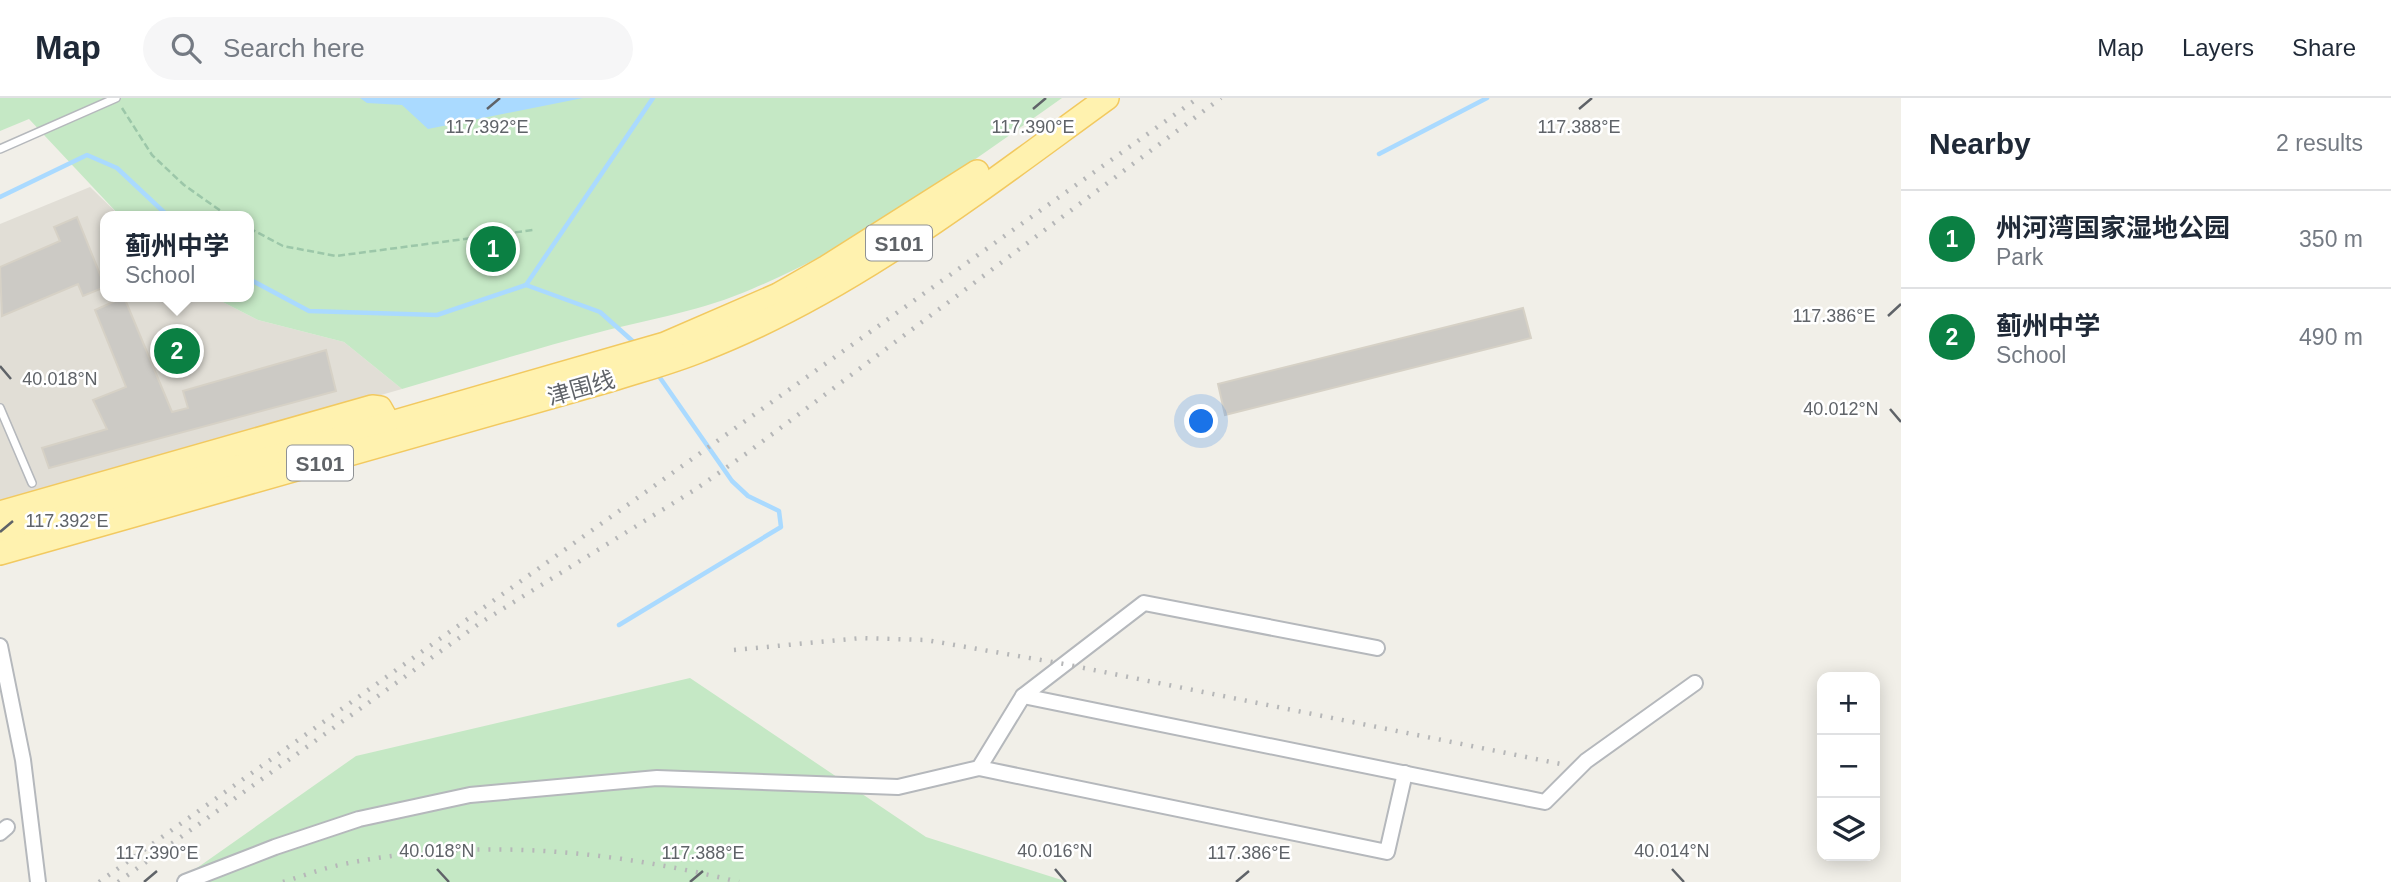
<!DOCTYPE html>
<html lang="en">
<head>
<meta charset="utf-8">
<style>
  body { margin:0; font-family:Arial,"Noto Sans SC",sans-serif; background:#f6f6f7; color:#1f2937 }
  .controls { position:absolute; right:21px; bottom:21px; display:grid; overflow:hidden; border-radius:14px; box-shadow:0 4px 18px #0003 }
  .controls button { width:63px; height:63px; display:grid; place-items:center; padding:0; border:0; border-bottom:2px solid #e0e1e3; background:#fff; color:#1f2937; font:35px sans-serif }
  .you { position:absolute; left:1202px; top:324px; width:24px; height:24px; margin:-18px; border:5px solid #fff; border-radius:50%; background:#1a73e8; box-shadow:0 0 0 10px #1a73e833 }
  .badge { display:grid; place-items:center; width:46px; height:46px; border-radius:50%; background:#0b8043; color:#fff; font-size:23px; font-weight:700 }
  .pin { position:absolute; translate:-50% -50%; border:4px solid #fff; box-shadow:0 2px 7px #0006 }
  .popup { position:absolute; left:100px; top:113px; width:154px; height:91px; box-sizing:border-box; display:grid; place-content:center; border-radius:14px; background:#fff; filter:drop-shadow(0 2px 5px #0005); font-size:23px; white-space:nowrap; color:#747a83 }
  .popup b { font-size:26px; color:#1f2937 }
  .popup::after { content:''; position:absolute; left:50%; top:100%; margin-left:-14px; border:14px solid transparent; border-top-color:#fff }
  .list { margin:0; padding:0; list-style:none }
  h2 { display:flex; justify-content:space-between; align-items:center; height:91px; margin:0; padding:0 28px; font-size:30px }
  h2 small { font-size:23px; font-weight:400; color:#747a83 }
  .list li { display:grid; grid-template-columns:46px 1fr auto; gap:21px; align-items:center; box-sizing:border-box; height:98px; padding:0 28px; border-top:2px solid #e0e1e3 }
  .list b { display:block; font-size:26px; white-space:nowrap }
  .list p { margin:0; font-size:23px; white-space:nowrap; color:#747a83 }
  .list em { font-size:23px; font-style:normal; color:#747a83 }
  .icon { flex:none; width:38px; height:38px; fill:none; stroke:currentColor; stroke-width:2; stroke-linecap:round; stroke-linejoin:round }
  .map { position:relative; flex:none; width:1901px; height:784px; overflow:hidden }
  header { display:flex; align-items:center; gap:42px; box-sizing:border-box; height:98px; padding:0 35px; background:#fff; border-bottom:2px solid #e0e1e3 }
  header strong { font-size:33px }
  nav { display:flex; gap:38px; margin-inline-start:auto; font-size:24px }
  .search { width:490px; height:63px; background:#f6f6f7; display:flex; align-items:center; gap:18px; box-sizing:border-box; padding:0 24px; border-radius:38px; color:#747a83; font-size:26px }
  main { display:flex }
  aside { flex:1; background:#fff }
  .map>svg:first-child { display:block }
</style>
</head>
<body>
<header>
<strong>Map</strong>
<div class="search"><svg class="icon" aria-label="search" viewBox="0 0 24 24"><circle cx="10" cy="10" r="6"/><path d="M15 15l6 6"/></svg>Search here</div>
<nav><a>Map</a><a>Layers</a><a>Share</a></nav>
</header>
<main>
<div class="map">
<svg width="1901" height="784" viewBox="0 0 1901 784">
  <rect width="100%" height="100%" fill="#f1efe8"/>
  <!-- education -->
  <polygon fill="#e1ded6" points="90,89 120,118 105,118 105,199 213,199 258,222 344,244 402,291 0,406 0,126"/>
  <!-- green -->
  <g fill="#c5e8c5">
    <path d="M0,0h1062c-98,69 -198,144 -310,191 -48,21 -101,30 -152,43 -67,17 -132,38 -198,57l-58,-47 -86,-22 -45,-23h36v-81h-129l-91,-97 -29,12z"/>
    <polygon points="690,580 926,739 1068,784 177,784 356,658"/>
  </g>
  <!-- water -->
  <polygon fill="#aadaff" points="360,0 583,0 428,31 402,7 367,5"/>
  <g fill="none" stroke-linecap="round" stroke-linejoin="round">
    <!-- stream -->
    <g stroke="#aadaff" stroke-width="4.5">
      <polyline points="1379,56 1487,0"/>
      <polyline points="0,99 87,57 117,70 168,118"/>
      <polyline points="249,181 309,213 437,217 526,187 653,0"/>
      <polyline points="526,187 600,214 637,247"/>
      <polyline points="619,527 781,429 779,413 748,398 732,383 656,274"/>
    </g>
  </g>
  <!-- building -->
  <g fill="#cccac5" stroke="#d6d1c6" stroke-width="2">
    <polygon points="77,119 105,189 83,198 78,186 2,218 0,169 60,143 54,129"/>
    <polygon points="124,199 172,314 188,310 183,293 326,252 336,293 49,370 42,350 107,331 93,302 126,289 95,212"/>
    <polygon points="1523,210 1531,240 1225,317 1218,286"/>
  </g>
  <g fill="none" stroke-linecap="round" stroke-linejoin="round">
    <defs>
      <g id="lane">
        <polyline points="0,51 116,0"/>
        <polyline points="0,310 32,385"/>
      </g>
      <g id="street">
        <polyline points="0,548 23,662 38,784"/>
        <polyline points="1023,598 1545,704 1586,663 1695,585"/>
        <polyline points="979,670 1023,598 1144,505 1377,550"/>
        <polyline points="0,735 7,729"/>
        <polyline points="185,784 275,749 359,721 470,697 657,680 898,689 979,670 1387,754 1405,675"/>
      </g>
      <g id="primary">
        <polyline points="0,415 372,309 380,310 389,326"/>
        <polyline points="0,438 665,246 778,197 827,169 977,74"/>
        <path d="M0,455l610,-173c31,-10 62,-18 91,-30 148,-57 279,-160 406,-252"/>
      </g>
    </defs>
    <!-- lane casing -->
    <use href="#lane" stroke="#b5b8bc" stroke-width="10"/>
    <!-- street casing -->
    <use href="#street" stroke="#b5b8bc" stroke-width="18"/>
    <!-- primary casing -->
    <use href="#primary" stroke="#f2c960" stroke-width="26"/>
    <!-- path -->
    <g stroke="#9cc7a9" stroke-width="2.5" stroke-dasharray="7 3.5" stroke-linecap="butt">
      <polyline points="122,10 152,57 184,87 228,118"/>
      <polyline points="249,130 283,148 336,158 533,132"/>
    </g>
    <!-- lane -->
    <use href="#lane" stroke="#fff" stroke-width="7"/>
    <!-- street -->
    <use href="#street" stroke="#fff" stroke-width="14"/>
    <!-- primary -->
    <use href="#primary" stroke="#fff2af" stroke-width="23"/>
    <!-- rail -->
    <g stroke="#b6b7b8" stroke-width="4.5" stroke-dasharray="2 9" stroke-linecap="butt">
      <polyline points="734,552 861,540 926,542 1064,566 1561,666"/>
      <polyline points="99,784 1198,0"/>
      <polyline points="118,784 480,525 696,391 747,355 1221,0"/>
      <path d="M283,784c20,-6 40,-14 61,-18 131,-27 266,-14 395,18"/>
    </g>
  </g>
  <!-- ticks -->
  <path fill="none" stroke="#5f6368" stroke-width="2.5" d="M487,11l13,-11M1033,11l13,-11M1579,11l13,-11M1888,218l13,-12M0,268l11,13M1890,311l11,13M0,434l13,-11M437,771l12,13M1055,771l11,13M1672,771l12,13M144,784l13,-11M690,784l13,-11M1236,784l13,-11"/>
  <g text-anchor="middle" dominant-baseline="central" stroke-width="5" stroke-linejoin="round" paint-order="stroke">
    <!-- shield labels -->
    <g fill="#fff" stroke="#8f9295" stroke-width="2">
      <rect x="866" y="127.5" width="66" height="35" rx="5"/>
      <rect x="287" y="347.5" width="66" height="35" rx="5"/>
    </g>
    <g font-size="21" font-weight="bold" fill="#5f6368">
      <text x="899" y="145">S101</text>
      <text x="320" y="365">S101</text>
    </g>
    <!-- street labels -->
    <g font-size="23" fill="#5f6368" stroke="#fff">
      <text transform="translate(581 290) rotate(-16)">津围线</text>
    </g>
  </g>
  <g font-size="18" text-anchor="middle" fill="#5f6368" stroke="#fff" stroke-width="5" stroke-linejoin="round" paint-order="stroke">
    <text x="487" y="35">117.392°E</text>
    <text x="1033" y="35">117.390°E</text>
    <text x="1579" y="35">117.388°E</text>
    <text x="1834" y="224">117.386°E</text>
    <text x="60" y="287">40.018°N</text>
    <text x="1841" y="317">40.012°N</text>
    <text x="67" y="429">117.392°E</text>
    <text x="437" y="759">40.018°N</text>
    <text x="1055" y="759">40.016°N</text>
    <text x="1672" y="759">40.014°N</text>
    <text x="157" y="761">117.390°E</text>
    <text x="703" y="761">117.388°E</text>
    <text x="1249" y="761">117.386°E</text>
  </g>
</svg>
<div class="controls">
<button>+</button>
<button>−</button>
<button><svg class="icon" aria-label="layers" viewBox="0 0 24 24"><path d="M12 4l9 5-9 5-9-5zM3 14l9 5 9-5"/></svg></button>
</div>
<div class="you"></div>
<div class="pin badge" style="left:493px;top:151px">1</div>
<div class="pin badge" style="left:177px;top:253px">2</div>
<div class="popup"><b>蓟州中学</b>School</div>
</div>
<aside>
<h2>Nearby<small>2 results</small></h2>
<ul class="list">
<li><span class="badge">1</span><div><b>州河湾国家湿地公园</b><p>Park</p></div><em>350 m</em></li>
<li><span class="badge">2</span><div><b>蓟州中学</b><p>School</p></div><em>490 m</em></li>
</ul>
</aside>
</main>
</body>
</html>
